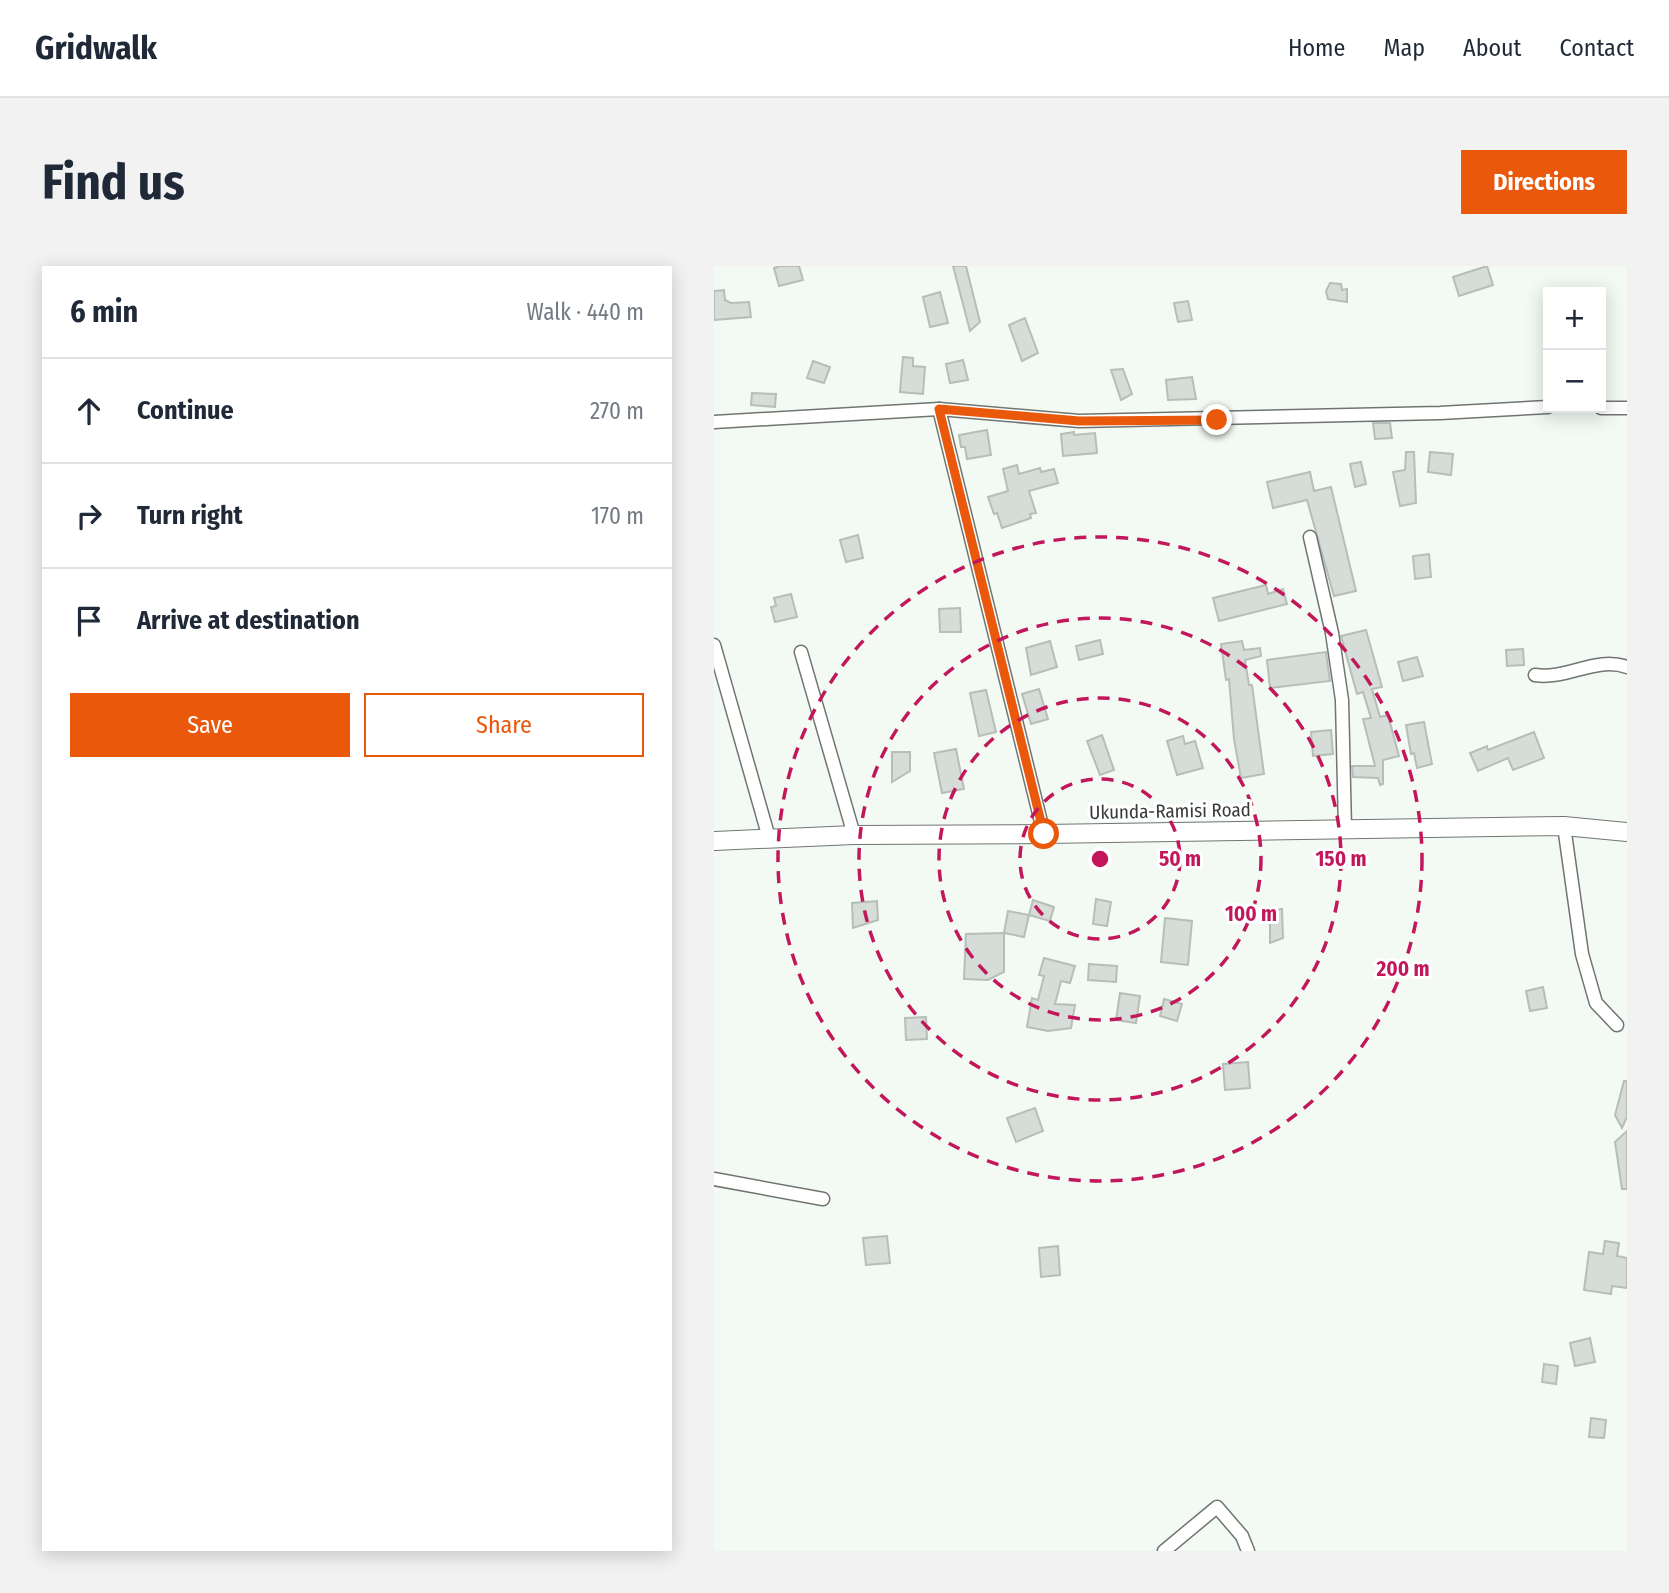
<!DOCTYPE html>
<html lang="en">
<head>
<meta charset="utf-8">
<style>
  body { margin:0; font-family:"Fira Sans Condensed",sans-serif; background:#f2f2f3; color:#1f2937 }
  .controls { position:absolute; right:21px; top:21px; display:grid; overflow:hidden; border-radius:0px; box-shadow:0 4px 18px #0003 }
  .controls button { width:63px; height:63px; display:grid; place-items:center; padding:0; border:0; border-bottom:2px solid #e0e1e3; background:#fff; color:#1f2937; font:35px sans-serif }
  .stop { position:absolute; width:21px; height:21px; margin:-16px; border:5px solid #ea580c; border-radius:50%; background:#fff }
  .stop.end { background:#ea580c; border-color:#fff; box-shadow:0 2px 7px #0008 }
  .list { margin:0; padding:0; list-style:none }
  h2 { display:flex; justify-content:space-between; align-items:center; height:91px; margin:0; padding:0 28px; font-size:30px }
  h2 small { font-size:23px; font-weight:400; color:#747a83 }
  .list li { display:grid; grid-template-columns:46px 1fr auto; gap:21px; align-items:center; box-sizing:border-box; height:105px; padding:0 28px; border-top:2px solid #e0e1e3 }
  .list b { display:block; font-size:26px; white-space:nowrap }
  .list em { font-size:23px; font-style:normal; color:#747a83 }
  .actions { display:flex; gap:14px; padding:21px 28px }
  .actions a { flex:1; padding:16px 0; border:2px solid #ea580c; border-radius:0px; text-align:center; font-size:24px; color:#ea580c }
  .actions .main { background:#ea580c; color:#fff }
  .icon { flex:none; width:38px; height:38px; fill:none; stroke:currentColor; stroke-width:2; stroke-linecap:round; stroke-linejoin:round }
  .map { position:relative; flex:none; width:913px; height:1285px; overflow:hidden; border-radius:0px }
  header { display:flex; align-items:center; gap:42px; box-sizing:border-box; height:98px; padding:0 35px; background:#fff; border-bottom:2px solid #e0e1e3 }
  header strong { font-size:33px }
  nav { display:flex; gap:38px; margin-inline-start:auto; font-size:24px }
  .intro { display:flex; align-items:center; justify-content:space-between; box-sizing:border-box; height:168px; padding:0 42px }
  h1 { margin:0; font-size:49px }
  .button { padding:18px 32px; border-radius:0px; background:#ea580c; color:#fff; font-size:24px; font-weight:700 }
  main { display:flex; gap:42px; padding:0 42px }
  aside { flex:1; background:#fff; border-radius:0px; box-shadow:0 4px 18px #0003 }
  .map>svg:first-child { display:block }
</style>
</head>
<body>
<header>
<strong>Gridwalk</strong>
<nav><a>Home</a><a>Map</a><a>About</a><a>Contact</a></nav>
</header>
<div class="intro"><h1>Find us</h1><a class="button">Directions</a></div>
<main>
<aside>
<h2>6 min<small>Walk · 440 m</small></h2>
<ul class="list">
<li><svg class="icon" aria-label="ahead" viewBox="0 0 24 24"><path d="M12 20V5M6 11l6-6 6 6"/></svg><div><b>Continue</b></div><em>270 m</em></li>
<li><svg class="icon" aria-label="right" viewBox="0 0 24 24"><path d="M7 20v-9h11M14 6l5 5-5 5"/></svg><div><b>Turn right</b></div><em>170 m</em></li>
<li><svg class="icon" aria-label="arrive" viewBox="0 0 24 24"><path d="M6 21V4h12l-3 4 3 4H6"/></svg><div><b>Arrive at destination</b></div></li>
</ul>
<div class="actions"><a class="main">Save</a><a>Share</a></div>
</aside>
<div class="map">
<svg width="913" height="1285" viewBox="0 0 913 1285">
  <rect width="100%" height="100%" fill="#f3faf4"/>
  <!-- building -->
  <g fill="#d6dcd7" stroke="#b7bdb7" stroke-width="2">
    <polygon points="66,0 85,0 89,14 65,20 60,2"/>
    <polygon points="239,0 252,0 266,56 256,65"/>
    <polygon points="773,0 779,19 745,30 739,11"/>
    <polygon points="616,17 627,18 628,24 633,23 633,36 614,33 612,25"/>
    <polygon points="10,24 11,34 17,37 35,36 37,51 0,54 0,25"/>
    <polygon points="226,26 234,57 216,61 209,31"/>
    <polygon points="474,35 478,54 464,56 460,37"/>
    <polygon points="311,52 324,87 308,95 295,59"/>
    <polygon points="189,91 199,92 199,100 211,101 209,128 186,126"/>
    <polygon points="249,94 254,114 236,117 232,98"/>
    <polygon points="99,95 116,101 110,117 93,112"/>
    <polygon points="409,103 418,128 407,134 397,104"/>
    <polygon points="478,111 482,133 454,134 452,114"/>
    <polygon points="38,127 62,128 61,141 37,139"/>
    <polygon points="659,157 676,157 678,172 661,173"/>
    <polygon points="273,164 277,189 253,193 251,181 247,181 245,169"/>
    <polygon points="360,166 360,169 381,167 383,187 349,190 347,168"/>
    <polygon points="692,186 700,186 702,237 686,240 679,206 691,204"/>
    <polygon points="716,186 739,188 737,209 714,206"/>
    <polygon points="647,196 652,218 641,221 636,198"/>
    <polygon points="303,199 305,208 326,202 327,206 340,203 344,217 315,225 322,247 316,248 317,252 288,262 283,247 280,248 274,231 294,225 289,203"/>
    <polygon points="596,206 600,225 617,221 642,325 620,330 593,234 559,242 553,216"/>
    <polygon points="144,269 149,292 132,296 126,274"/>
    <polygon points="715,288 717,311 701,313 699,290"/>
    <polygon points="552,319 554,328 569,323 573,338 505,355 499,332"/>
    <polygon points="77,328 83,351 61,356 57,341 62,340 60,332"/>
    <polygon points="246,342 247,366 226,366 225,343"/>
    <polygon points="652,364 668,421 658,423 666,451 674,449 685,490 669,494 669,518 666,519 664,512 639,511 638,500 661,500 649,453 657,452 649,426 643,428 627,370"/>
    <polygon points="386,374 389,388 365,394 362,380"/>
    <polygon points="336,375 343,401 317,409 312,382"/>
    <polygon points="528,375 530,384 546,382 547,390 531,394 535,419 538,419 550,508 527,512 520,473 515,413 512,414 507,378"/>
    <polygon points="809,383 810,399 793,400 792,384"/>
    <polygon points="612,386 616,415 556,422 553,394"/>
    <polygon points="703,391 709,410 689,415 684,396"/>
    <polygon points="325,423 334,453 317,458 308,428"/>
    <polygon points="272,424 282,466 265,470 256,427"/>
    <polygon points="710,456 718,498 703,502 700,487 697,488 692,459"/>
    <polygon points="617,464 619,488 599,490 597,466"/>
    <polygon points="820,466 830,492 799,504 794,492 764,505 756,487 773,480 774,484"/>
    <polygon points="388,469 400,504 386,509 373,475"/>
    <polygon points="469,470 471,478 481,475 489,502 463,509 453,475"/>
    <polygon points="242,483 250,523 228,527 220,487"/>
    <polygon points="178,486 196,486 196,505 178,516"/>
    <polygon points="382,633 397,636 393,660 379,658"/>
    <polygon points="319,634 340,641 336,655 315,649"/>
    <polygon points="163,635 164,654 139,662 138,637"/>
    <polygon points="568,643 569,672 556,677 556,645"/>
    <polygon points="294,645 315,649 310,671 290,667"/>
    <polygon points="451,652 478,655 474,699 447,696"/>
    <polygon points="290,667 290,706 274,714 250,713 252,668"/>
    <polygon points="330,692 361,700 356,717 347,715 341,738 361,739 357,762 334,765 313,761 318,732 324,734 330,710 325,709"/>
    <polygon points="375,698 403,700 402,716 374,714"/>
    <polygon points="829,721 833,742 816,745 812,725"/>
    <polygon points="406,727 426,730 422,757 402,754"/>
    <polygon points="450,733 468,738 463,755 446,750"/>
    <polygon points="212,751 213,773 192,774 191,752"/>
    <polygon points="534,796 536,822 511,824 509,798"/>
    <polygon points="910,815 913,815 913,851 908,862 901,849"/>
    <polygon points="321,842 329,865 302,876 293,852"/>
    <polygon points="913,865 913,923 908,923 901,876"/>
    <polygon points="173,970 176,997 152,999 149,972"/>
    <polygon points="891,975 905,977 903,990 913,992 913,1022 898,1020 897,1028 870,1024 875,986 889,988"/>
    <polygon points="344,980 346,1009 327,1011 325,982"/>
    <polygon points="876,1072 881,1096 861,1100 856,1077"/>
    <polygon points="830,1098 844,1100 842,1118 828,1116"/>
    <polygon points="877,1152 892,1154 890,1172 875,1171"/>
  </g>
  <g fill="none" stroke-linecap="round" stroke-linejoin="round">
    <defs>
      <g id="minor">
        <polyline points="887,142 913,142"/>
        <polyline points="225,143 330,568"/>
        <polyline points="0,156 225,143 365,155 726,147 834,141"/>
        <polyline points="596,271 618,367 628,434 631,563"/>
        <polyline points="0,379 55,572"/>
        <polyline points="87,386 140,569"/>
        <path d="M821,409c32,5 61,-19 92,-8"/>
        <polyline points="850,560 868,688 882,737 903,759"/>
        <polyline points="0,913 109,933"/>
        <polyline points="450,1285 503,1241 528,1270 534,1285"/>
      </g>
      <polyline id="highway" points="0,575 140,569 330,568 850,560 913,566"/>
    </defs>
    <!-- minor casing -->
    <use href="#minor" stroke="#707571" stroke-width="15"/>
    <!-- highway casing -->
    <use href="#highway" stroke="#707571" stroke-width="20"/>
    <!-- minor -->
    <use href="#minor" stroke="#fff" stroke-width="12"/>
    <!-- highway -->
    <use href="#highway" stroke="#fff" stroke-width="18"/>
  </g>
  <g fill="none" stroke-linecap="round" stroke-linejoin="round">
    <!-- route -->
    <polyline stroke="#ea580c" stroke-width="9" points="330,568 225,143 365,155 503,154"/>
  </g>
  <!-- distance rings -->
  <g fill="none" stroke="#c2185b" stroke-width="3.5" stroke-dasharray="12 9">
    <circle cx="386" cy="593" r="80"/>
    <circle cx="386" cy="593" r="161"/>
    <circle cx="386" cy="593" r="241"/>
    <circle cx="386" cy="593" r="322"/>
  </g>
  <g text-anchor="middle" dominant-baseline="central" stroke-width="6" stroke-linejoin="round" paint-order="stroke">
    <!-- street labels -->
    <g font-size="19" fill="#393b39" stroke="#fff">
      <text transform="translate(456 545) rotate(-1)">Ukunda-Ramisi Road</text>
    </g>
  </g>
  <circle cx="386" cy="593" r="10" fill="#c2185b" stroke="#fff" stroke-width="3.5"/>
  <g font-size="21" text-anchor="middle" font-weight="bold" fill="#c2185b" stroke="#fff" stroke-width="6" stroke-linejoin="round" paint-order="stroke">
    <text x="466" y="600">50 m</text>
    <text x="627" y="600">150 m</text>
    <text x="537" y="655">100 m</text>
    <text x="689" y="710">200 m</text>
  </g>
</svg>
<div class="controls">
<button>+</button>
<button>−</button>
</div>
<div class="stop" style="left:330px;top:568px"></div>
<div class="stop end" style="left:503px;top:154px"></div>
</div>
</main>
</body>
</html>
